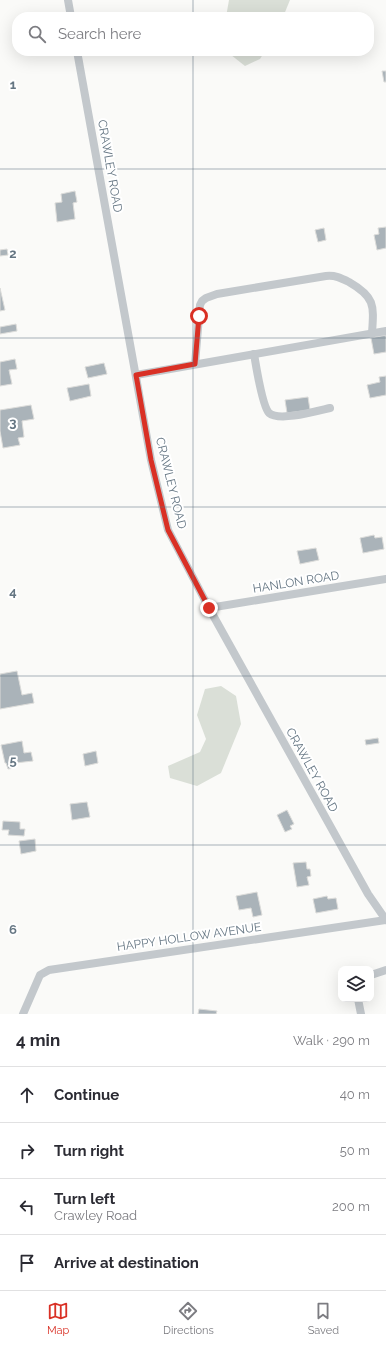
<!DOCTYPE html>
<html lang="en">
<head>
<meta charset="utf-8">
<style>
  body { margin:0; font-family:Raleway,sans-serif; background:#f7f7f7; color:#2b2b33 }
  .controls { position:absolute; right:12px; bottom:12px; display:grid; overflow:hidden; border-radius:8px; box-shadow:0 4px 16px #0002 }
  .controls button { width:36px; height:36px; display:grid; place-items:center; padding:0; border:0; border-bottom:1px solid #e1e1e2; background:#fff; color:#2b2b33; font:20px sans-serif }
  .stop { position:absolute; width:12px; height:12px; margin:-9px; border:3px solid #d93025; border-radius:50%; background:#fff }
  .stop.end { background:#d93025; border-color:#fff; box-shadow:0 1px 4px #0008 }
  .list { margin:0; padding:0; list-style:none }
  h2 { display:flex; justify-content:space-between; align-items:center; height:52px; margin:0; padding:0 16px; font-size:17px }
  h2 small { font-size:13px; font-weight:400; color:#7c7c81 }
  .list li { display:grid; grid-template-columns:26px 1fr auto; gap:12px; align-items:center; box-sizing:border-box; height:56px; padding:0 16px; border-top:1px solid #e1e1e2 }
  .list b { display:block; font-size:15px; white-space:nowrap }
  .list p { margin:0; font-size:13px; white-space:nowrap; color:#7c7c81 }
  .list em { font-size:13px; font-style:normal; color:#7c7c81 }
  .icon { flex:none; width:22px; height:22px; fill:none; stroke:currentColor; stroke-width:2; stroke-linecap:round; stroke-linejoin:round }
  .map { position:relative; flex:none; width:386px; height:1014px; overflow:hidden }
  .search { position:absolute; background:#fff; box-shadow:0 4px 16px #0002; left:12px; right:12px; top:12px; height:44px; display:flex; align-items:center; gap:10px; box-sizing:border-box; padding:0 14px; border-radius:16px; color:#7c7c81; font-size:15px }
  .sheet { height:276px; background:#fff }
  nav { display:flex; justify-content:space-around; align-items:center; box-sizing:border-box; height:56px; border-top:1px solid #e1e1e2; background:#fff; font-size:11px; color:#7c7c81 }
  nav a { display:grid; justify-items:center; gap:2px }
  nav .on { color:#d93025 }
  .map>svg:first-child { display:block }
</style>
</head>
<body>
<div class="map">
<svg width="386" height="1014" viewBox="0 0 386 1014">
  <rect width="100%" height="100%" fill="#fafaf8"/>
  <!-- green -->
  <g fill="#dadfd7">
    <polygon points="229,0 290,0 283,17 226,17"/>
    <polygon points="226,51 265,51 260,59 245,66"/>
    <polygon points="221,686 236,696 241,724 221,773 197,786 170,778 168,766 200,752 206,739 197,715 205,689"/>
  </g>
  <!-- building -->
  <g fill="#aab3b9" stroke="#dcdcda">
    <polygon points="382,71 386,71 386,82 384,82"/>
    <polygon points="75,191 77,202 73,203 75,219 57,222 55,203 62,202 61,194"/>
    <polygon points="386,227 386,248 377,250 374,235 379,234 378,228"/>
    <polygon points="324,228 326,240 318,242 315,230"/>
    <polygon points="7,249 8,255 0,256 0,250"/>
    <polygon points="0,288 5,310 0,311"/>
    <polygon points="16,324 17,331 0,334 0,327"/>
    <polygon points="386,335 386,352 374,354 371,338"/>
    <polygon points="15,359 17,369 9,370 12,384 0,386 0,362"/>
    <polygon points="104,363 107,374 88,378 85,367"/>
    <polygon points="386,376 386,395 370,398 367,385 380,382 379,377"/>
    <polygon points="89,384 91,396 70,401 67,388"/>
    <polygon points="308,397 310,410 287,413 285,400"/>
    <polygon points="31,405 34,419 22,421 24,437 18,438 20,445 3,448 0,431 0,410"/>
    <polygon points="374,535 375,538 382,537 384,549 363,553 360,538"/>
    <polygon points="316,548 319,560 300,564 297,551"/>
    <polygon points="17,671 22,695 32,693 34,703 0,709 0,674"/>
    <polygon points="378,738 379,743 366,745 365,740"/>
    <polygon points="22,741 24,753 31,752 33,761 15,763 15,768 8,769 6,763 5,763 1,745"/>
    <polygon points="96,751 98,763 85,766 83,754"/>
    <polygon points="87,802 90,817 72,820 70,804"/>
    <polygon points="287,810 294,824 290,826 292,829 285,832 277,815"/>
    <polygon points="3,821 20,822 20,829 25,829 24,836 8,835 9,830 2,830"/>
    <polygon points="35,839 36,851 21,854 19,841"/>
    <polygon points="306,862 307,869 310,869 311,876 307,877 309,885 297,887 293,863"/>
    <polygon points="257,892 262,915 253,917 251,908 239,910 236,896"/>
    <polygon points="327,896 328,899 336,898 338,909 316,913 313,899"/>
    <polygon points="199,1009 217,1011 216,1014 198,1014"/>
  </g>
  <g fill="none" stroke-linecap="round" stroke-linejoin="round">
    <!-- minor -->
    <g stroke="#c3c8cc" stroke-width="8">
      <polyline points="68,0 71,17"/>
      <polyline points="77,51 151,460 168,530 209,608 368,894 386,920"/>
      <path d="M254,354c2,11 8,52 15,59 10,9 48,-2 61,-5"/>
      <path d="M195,364l5,-59 2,-4 4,-3 11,-4 109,-18c9,-1 15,2 23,6 26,15 25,23 23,51"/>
      <polyline points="136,375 386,331"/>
      <polyline points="209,608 386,579"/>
      <polyline points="371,975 386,970"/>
      <polyline points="358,999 361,1014"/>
      <polyline points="23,1014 40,975 49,970 386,920"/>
    </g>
  </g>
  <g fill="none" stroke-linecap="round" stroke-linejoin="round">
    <!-- route -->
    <polyline stroke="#d93025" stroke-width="5" points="199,316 195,364 136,375 151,460 168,530 209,608"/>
  </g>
  <!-- grid -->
  <path fill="none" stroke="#657683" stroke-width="1" stroke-opacity="0.55" d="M193,0v17M193,51v963M0,169h386M0,338h386M0,507h386M0,676h386M0,845h386"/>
  <g text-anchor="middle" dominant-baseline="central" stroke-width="4" stroke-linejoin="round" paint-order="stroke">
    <!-- street labels -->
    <g font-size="12" fill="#657683" stroke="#fff">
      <text transform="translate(110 166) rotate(80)">CRAWLEY ROAD</text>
      <text transform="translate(171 483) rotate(76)">CRAWLEY ROAD</text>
      <text transform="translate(296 582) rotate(-9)">HANLON ROAD</text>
      <text transform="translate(312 770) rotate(61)">CRAWLEY ROAD</text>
      <text transform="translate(189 937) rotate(-8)">HAPPY HOLLOW AVENUE</text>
    </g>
  </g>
  <g font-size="13" text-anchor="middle" font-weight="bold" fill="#657683" stroke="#fff" stroke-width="4" stroke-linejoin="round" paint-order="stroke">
    <text x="13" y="89">1</text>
    <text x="13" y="258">2</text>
    <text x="13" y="427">3</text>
    <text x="13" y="596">4</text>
    <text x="13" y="765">5</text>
    <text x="13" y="934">6</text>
  </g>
</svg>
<div class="controls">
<button><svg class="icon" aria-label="layers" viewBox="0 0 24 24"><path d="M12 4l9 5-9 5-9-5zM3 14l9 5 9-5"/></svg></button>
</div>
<div class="stop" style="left:199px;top:316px"></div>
<div class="stop end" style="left:209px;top:608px"></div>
<div class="search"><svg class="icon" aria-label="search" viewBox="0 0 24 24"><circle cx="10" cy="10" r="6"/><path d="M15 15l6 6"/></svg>Search here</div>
</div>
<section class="sheet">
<h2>4 min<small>Walk · 290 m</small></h2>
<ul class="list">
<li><svg class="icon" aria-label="ahead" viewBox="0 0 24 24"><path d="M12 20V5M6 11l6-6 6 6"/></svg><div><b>Continue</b></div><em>40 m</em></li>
<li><svg class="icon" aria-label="right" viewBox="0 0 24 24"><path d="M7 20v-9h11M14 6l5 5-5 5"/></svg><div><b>Turn right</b></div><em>50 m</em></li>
<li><svg class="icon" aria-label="left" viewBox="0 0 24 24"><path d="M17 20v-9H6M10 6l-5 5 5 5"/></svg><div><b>Turn left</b><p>Crawley Road</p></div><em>200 m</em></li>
<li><svg class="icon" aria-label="arrive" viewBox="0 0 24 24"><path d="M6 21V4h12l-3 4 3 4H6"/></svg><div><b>Arrive at destination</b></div></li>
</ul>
</section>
<nav>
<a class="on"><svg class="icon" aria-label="map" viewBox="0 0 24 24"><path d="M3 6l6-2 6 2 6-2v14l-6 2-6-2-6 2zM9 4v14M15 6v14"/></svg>Map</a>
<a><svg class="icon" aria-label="directions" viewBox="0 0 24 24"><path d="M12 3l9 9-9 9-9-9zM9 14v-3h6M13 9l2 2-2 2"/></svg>Directions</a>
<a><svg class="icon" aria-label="saved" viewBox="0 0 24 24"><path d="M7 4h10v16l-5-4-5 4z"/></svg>Saved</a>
</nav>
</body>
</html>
